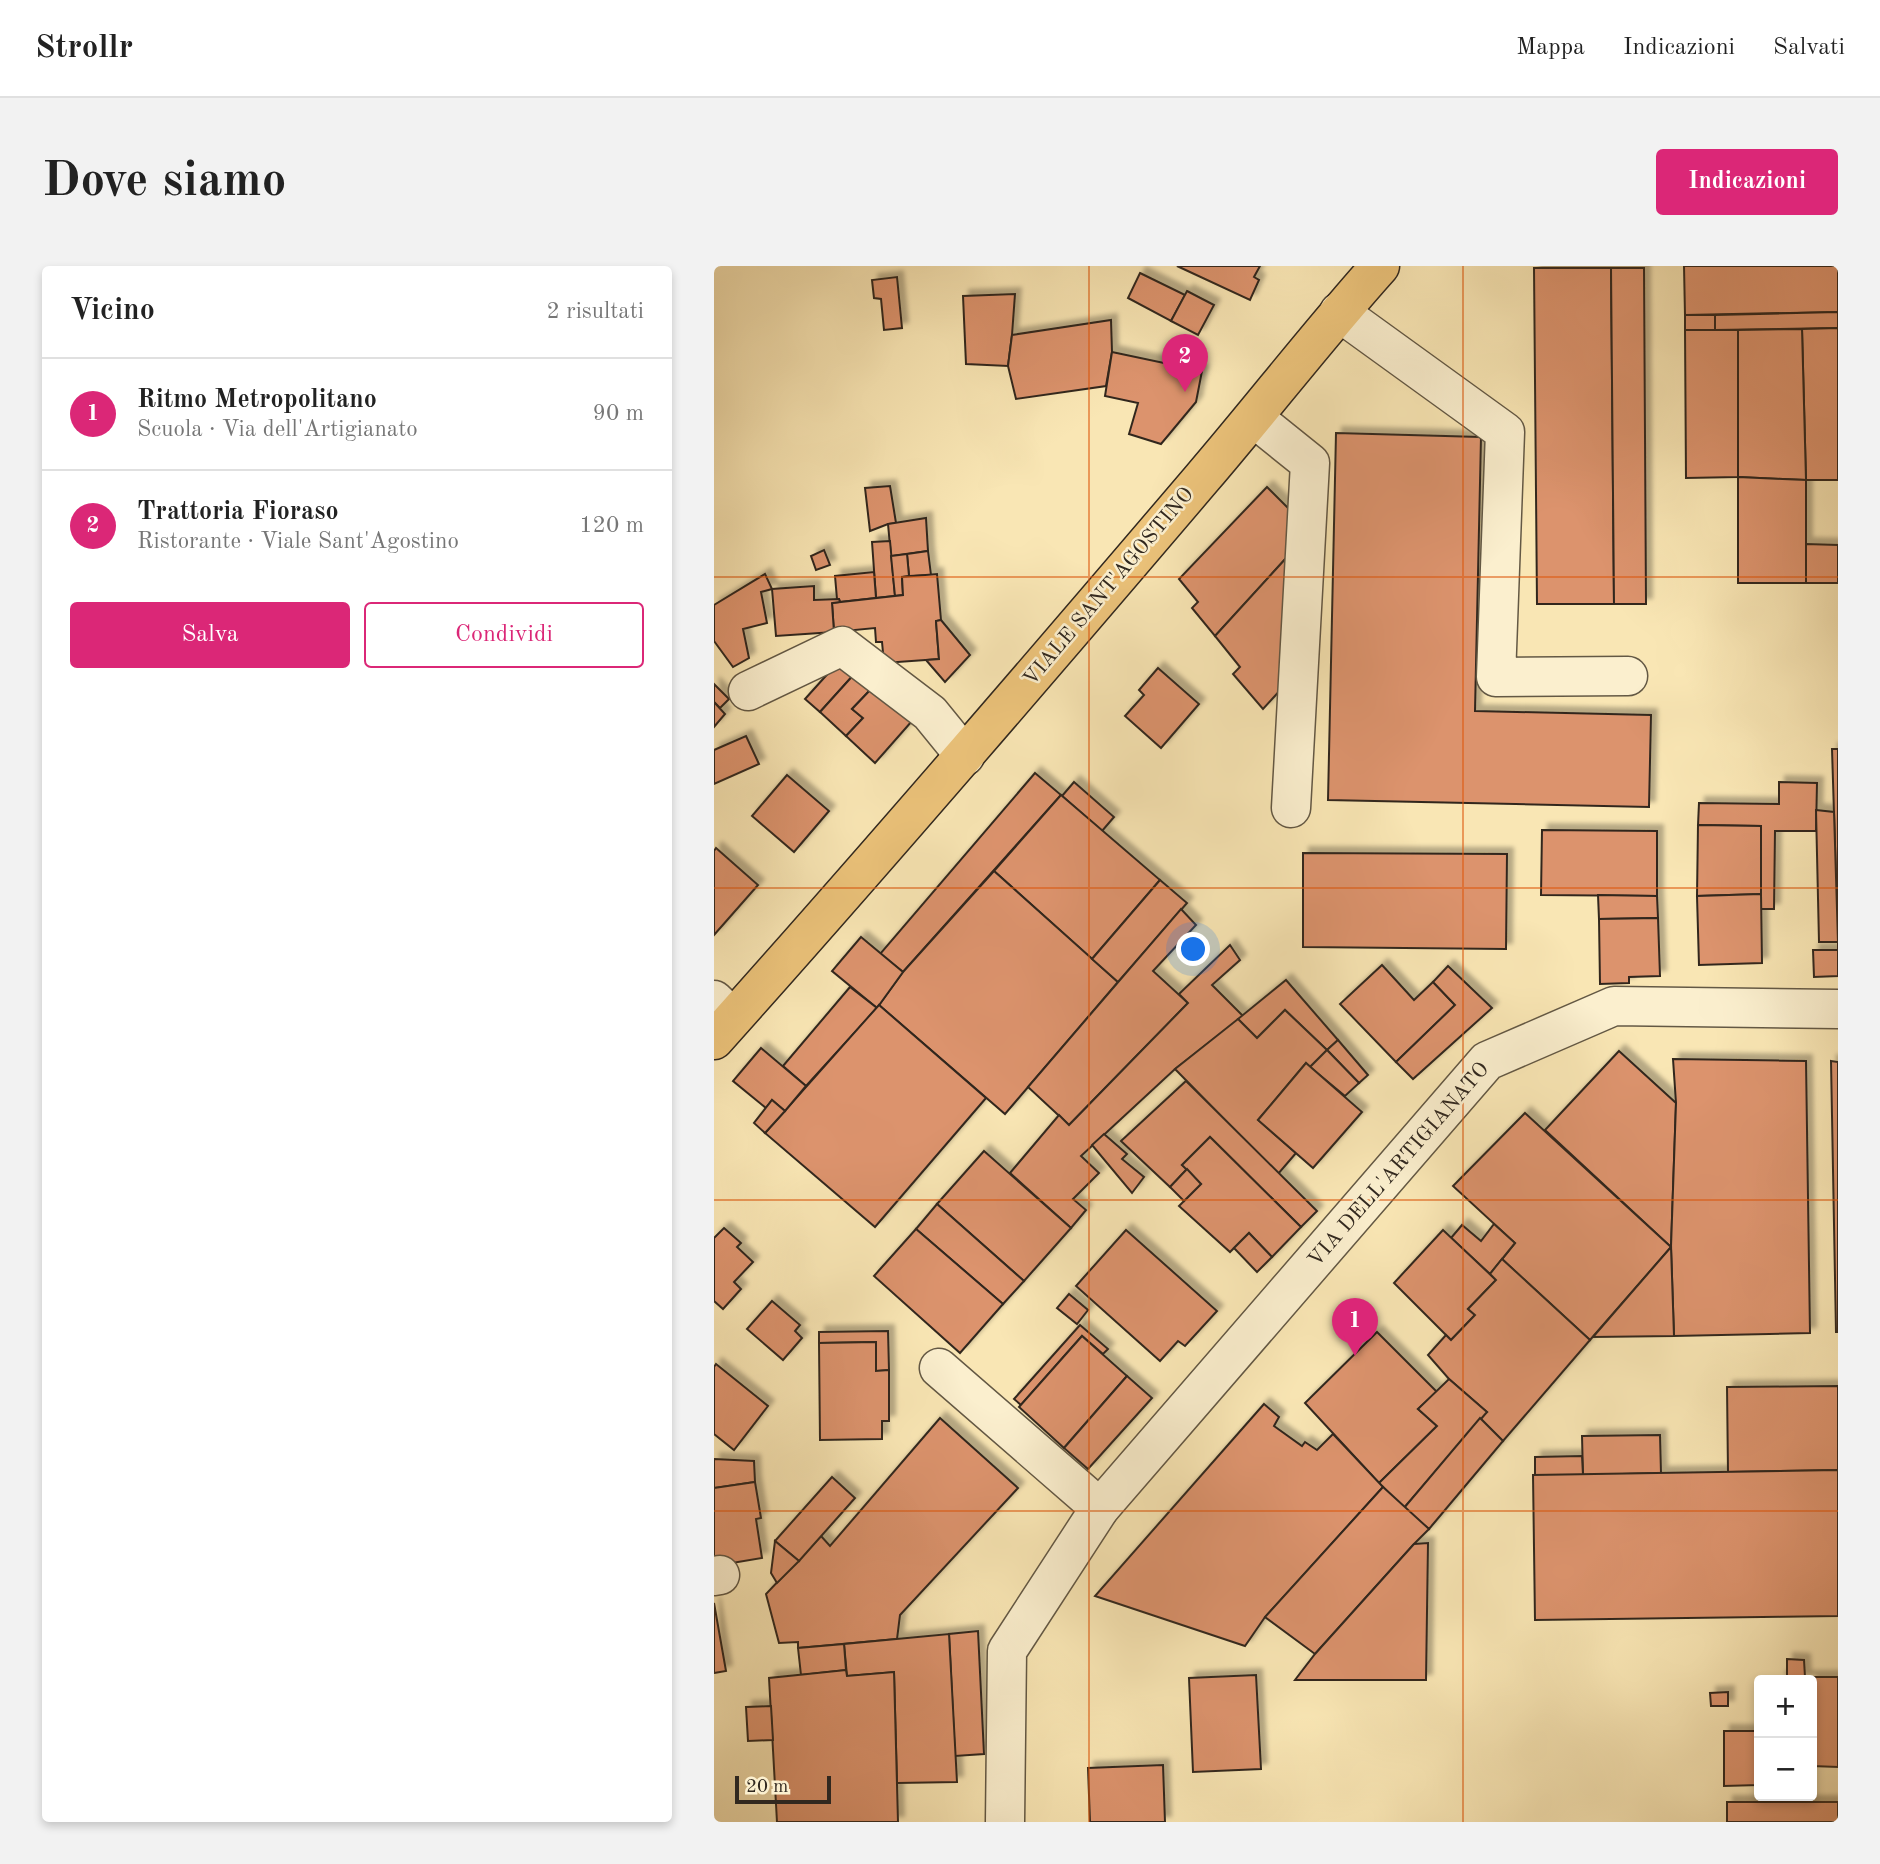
<!DOCTYPE html>
<html lang="it">
<head>
<meta charset="utf-8">
<style>
  body { margin:0; font-family:"Old Standard TT",serif; background:#f2f2f2; color:#222 }
  .controls { position:absolute; right:21px; bottom:21px; display:grid; overflow:hidden; border-radius:7px; box-shadow:0 4px 10px #0003 }
  .controls button { width:63px; height:63px; display:grid; place-items:center; padding:0; border:0; border-bottom:2px solid #e0e0e0; background:#fff; color:#222; font:35px sans-serif }
  .scale { position:absolute; left:21px; bottom:18px; width:96px; box-sizing:border-box; padding-left:7px; border:4px solid #31281f; border-top:0; font-size:19px; line-height:24px; white-space:nowrap; color:#31281f; -webkit-text-stroke:5px #fbefce; paint-order:stroke }
  .you { position:absolute; left:480px; top:684px; width:24px; height:24px; margin:-18px; border:5px solid #fff; border-radius:50%; background:#1a73e8; box-shadow:0 0 0 10px #1a73e833 }
  .badge { display:grid; place-items:center; width:46px; height:46px; border-radius:50%; background:#db2777; color:#fff; font-size:23px; font-weight:700 }
  .pin { position:absolute; translate:-50% -58px; filter:drop-shadow(0 2px 4px #0008) }
  .pin::after { content:''; position:absolute; top:37px; width:24px; height:21px; background:inherit; clip-path:polygon(0 0,100% 0,50% 100%) }
  .list { margin:0; padding:0; list-style:none }
  h2 { display:flex; justify-content:space-between; align-items:center; height:91px; margin:0; padding:0 28px; font-size:30px }
  h2 small { font-size:23px; font-weight:400; color:#767676 }
  .list li { display:grid; grid-template-columns:46px 1fr auto; gap:21px; align-items:center; box-sizing:border-box; height:112px; padding:0 28px; border-top:2px solid #e0e0e0 }
  .list b { display:block; font-size:26px; white-space:nowrap }
  .list p { margin:0; font-size:23px; white-space:nowrap; color:#767676 }
  .list em { font-size:23px; font-style:normal; color:#767676 }
  .actions { display:flex; gap:14px; padding:21px 28px }
  .actions a { flex:1; padding:16px 0; border:2px solid #db2777; border-radius:7px; text-align:center; font-size:24px; color:#db2777 }
  .actions .main { background:#db2777; color:#fff }
  .map { position:relative; flex:none; width:1124px; height:1556px; overflow:hidden; border-radius:7px }
  header { display:flex; align-items:center; gap:42px; box-sizing:border-box; height:98px; padding:0 35px; background:#fff; border-bottom:2px solid #e0e0e0 }
  header strong { font-size:33px }
  nav { display:flex; gap:38px; margin-inline-start:auto; font-size:24px }
  .intro { display:flex; align-items:center; justify-content:space-between; box-sizing:border-box; height:168px; padding:0 42px }
  h1 { margin:0; font-size:49px }
  .button { padding:18px 32px; border-radius:7px; background:#db2777; color:#fff; font-size:24px; font-weight:700 }
  main { display:flex; gap:42px; padding:0 42px }
  aside { flex:1; background:#fff; border-radius:7px; box-shadow:0 4px 10px #0003 }
  .map>svg:first-child { display:block }
</style>
</head>
<body>
<header>
<strong>Strollr</strong>
<nav><a>Mappa</a><a>Indicazioni</a><a>Salvati</a></nav>
</header>
<div class="intro"><h1>Dove siamo</h1><a class="button">Indicazioni</a></div>
<main>
<aside>
<h2>Vicino<small>2 risultati</small></h2>
<ul class="list">
<li><span class="badge">1</span><div><b>Ritmo Metropolitano</b><p>Scuola · Via dell'Artigianato</p></div><em>90 m</em></li>
<li><span class="badge">2</span><div><b>Trattoria Fioraso</b><p>Ristorante · Viale Sant'Agostino</p></div><em>120 m</em></li>
</ul>
<div class="actions"><a class="main">Salva</a><a>Condividi</a></div>
</aside>
<div class="map">
<svg width="1124" height="1556" viewBox="0 0 1124 1556">
  <defs>
    <filter id="shadow"><feDropShadow dx="6" dy="-6" stdDeviation="2" flood-color="#0004"/></filter>
  </defs>
  <rect width="100%" height="100%" fill="#f9e6b4"/>
  <filter id="stains"><feTurbulence type="fractalNoise" baseFrequency=".00286" numOctaves="4"/><feColorMatrix values="0 0 0 0 .2 0 0 0 0 .09 0 0 0 0 .02 0 0 0 .5 -.17"/></filter>
  <radialGradient id="worn" r=".72"><stop offset=".6" stop-color="#630" stop-opacity="0"/><stop offset="1" stop-color="#630" stop-opacity=".3"/></radialGradient>
  <!-- building -->
  <g fill="#dc936d" stroke="#31281f" stroke-width="2" filter="url(#shadow)">
    <polygon points="463,0 546,0 540,11 545,14 536,34"/>
    <polygon points="970,0 1124,0 1124,46 971,49"/>
    <polygon points="820,2 897,2 900,338 823,338"/>
    <polygon points="897,2 930,2 932,338 900,338"/>
    <polygon points="426,7 471,29 457,55 414,32"/>
    <polygon points="183,11 188,62 170,64 167,33 160,32 158,14"/>
    <polygon points="473,25 500,39 484,69 457,55"/>
    <polygon points="301,28 298,69 294,100 252,98 249,30"/>
    <polygon points="1124,46 1124,62 1001,64 1001,49"/>
    <rect x="971" y="49" width="30" height="15"/>
    <polygon points="397,54 398,86 392,120 302,133 294,100 298,69"/>
    <polygon points="1124,62 1124,214 1092,214 1088,63"/>
    <polygon points="1088,63 1092,214 1024,211 1024,64"/>
    <polygon points="971,64 1024,64 1024,211 972,212"/>
    <polygon points="398,86 488,105 482,136 447,178 415,168 424,137 391,130"/>
    <polygon points="622,167 767,171 761,445 937,449 935,541 614,534"/>
    <polygon points="1024,211 1092,214 1092,317 1024,317"/>
    <polygon points="176,220 182,257 174,258 156,265 151,222"/>
    <polygon points="553,221 576,244 574,290 501,370 478,342 484,336 465,313"/>
    <polygon points="212,252 214,285 177,290 174,258"/>
    <polygon points="176,275 181,330 162,332 158,276"/>
    <polygon points="1092,278 1124,279 1124,317 1092,317"/>
    <polygon points="110,284 116,299 102,304 97,290"/>
    <polygon points="214,285 217,309 195,310 193,288"/>
    <polygon points="193,288 195,310 188,311 189,329 181,330 177,290"/>
    <polygon points="574,290 570,420 549,443 519,408 526,401 501,370"/>
    <polygon points="160,306 162,332 126,336 125,333 123,333 121,310"/>
    <polygon points="51,308 58,323 47,326 53,357 29,363 35,392 19,401 0,375 0,339"/>
    <polygon points="223,308 227,354 222,355 225,393 170,397 168,376 162,376 161,362 120,366 118,337 189,329 188,311"/>
    <polygon points="100,320 100,334 125,333 126,336 118,337 120,366 62,370 58,323"/>
    <polygon points="227,354 256,389 231,416 212,394 225,393 222,355"/>
    <polygon points="128,392 143,405 106,446 91,433"/>
    <polygon points="444,402 485,438 447,482 411,450 430,429 425,424"/>
    <polygon points="143,405 160,420 138,443 149,452 132,470 106,446"/>
    <polygon points="0,418 15,433 6,442 0,436"/>
    <polygon points="160,420 198,455 161,497 132,470 149,452 138,443"/>
    <polygon points="0,436 11,448 0,461"/>
    <polygon points="32,470 45,498 0,518 0,484"/>
    <polygon points="1118,483 1124,483 1124,689 1124,676"/>
    <polygon points="321,507 347,529 189,706 166,688"/>
    <polygon points="73,509 115,545 80,586 38,550"/>
    <polygon points="360,516 400,551 388,565 348,530"/>
    <polygon points="1065,516 1103,517 1102,565 1061,565 1060,643 1047,643 1047,560 984,559 985,537 1065,538"/>
    <polygon points="347,529 446,614 378,693 280,605"/>
    <polygon points="1102,544 1120,546 1124,676 1105,676"/>
    <polygon points="984,559 1047,560 1047,628 983,630"/>
    <polygon points="828,564 943,565 943,630 827,629"/>
    <polygon points="2,582 44,619 0,669 0,585"/>
    <polygon points="589,587 793,588 792,683 589,681"/>
    <polygon points="280,605 404,716 291,848 165,739 189,706"/>
    <polygon points="446,614 473,637 404,716 378,693"/>
    <polygon points="1047,628 1048,697 985,699 983,630"/>
    <polygon points="884,629 943,630 944,652 885,653"/>
    <polygon points="467,643 482,659 439,705 474,737 355,859 314,821"/>
    <polygon points="944,652 946,710 915,711 915,717 886,718 885,653"/>
    <polygon points="147,671 189,706 163,742 118,705"/>
    <polygon points="516,679 526,694 498,719 529,750 461,803 367,890 385,907 359,933 372,944 357,962 296,907 345,849 355,859 474,737 465,728"/>
    <polygon points="1099,684 1124,684 1124,710 1100,711"/>
    <polygon points="668,699 700,734 719,716 741,739 682,796 626,738"/>
    <polygon points="734,700 778,742 699,813 682,796 741,739 719,716"/>
    <polygon points="572,714 624,774 613,784 571,744 543,772 524,753"/>
    <polygon points="136,721 163,742 92,820 69,800"/>
    <polygon points="165,739 272,832 161,961 51,867"/>
    <polygon points="571,744 613,784 596,801 592,797 544,854 582,887 564,908 461,803 524,753 543,772"/>
    <polygon points="624,774 654,809 645,817 613,784"/>
    <polygon points="47,782 92,820 71,845 58,834 52,842 19,815"/>
    <polygon points="613,784 645,817 631,830 596,801"/>
    <polygon points="905,785 962,837 957,981 831,864"/>
    <polygon points="959,793 1092,795 1096,1067 960,1070 957,981 962,837"/>
    <polygon points="1117,795 1124,796 1124,1066 1122,1066"/>
    <polygon points="592,797 648,846 599,902 544,854"/>
    <polygon points="472,815 603,945 587,961 496,871 468,899 473,903 456,921 407,875"/>
    <polygon points="58,834 71,845 51,867 40,857"/>
    <polygon points="811,847 957,981 876,1074 788,993 801,977 739,920"/>
    <polygon points="390,868 413,888 408,893 430,911 418,927 378,879"/>
    <polygon points="496,871 587,961 558,991 535,967 516,986 465,940 487,918 468,899"/>
    <polygon points="270,885 357,962 310,1015 223,938"/>
    <polygon points="473,903 487,918 470,935 456,921"/>
    <polygon points="223,938 310,1015 289,1038 202,963"/>
    <polygon points="780,958 801,977 776,1008 737,972 748,959 767,975"/>
    <polygon points="10,962 27,977 23,981 39,996 20,1016 27,1023 9,1043 0,1035 0,972"/>
    <polygon points="202,963 289,1038 246,1087 160,1010"/>
    <polygon points="412,964 503,1045 471,1080 464,1075 446,1095 362,1020"/>
    <polygon points="729,964 782,1014 754,1043 761,1049 737,1074 680,1017"/>
    <polygon points="535,967 558,991 543,1006 520,982"/>
    <polygon points="957,981 960,1070 879,1071"/>
    <polygon points="788,993 876,1074 789,1175 766,1152 773,1146 735,1113 714,1089 732,1069 737,1074 761,1049 754,1043 782,1014 776,1008"/>
    <polygon points="355,1028 374,1044 363,1058 343,1042"/>
    <polygon points="58,1035 86,1059 81,1065 88,1072 69,1094 33,1063"/>
    <polygon points="366,1059 394,1083 389,1088 368,1070 307,1139 300,1133"/>
    <polygon points="174,1065 175,1104 162,1105 162,1076 105,1077 105,1066"/>
    <polygon points="663,1066 723,1126 704,1143 723,1160 665,1217 591,1137"/>
    <polygon points="368,1070 413,1110 350,1182 305,1141"/>
    <polygon points="162,1076 162,1105 175,1104 175,1155 168,1155 168,1173 106,1174 105,1077"/>
    <polygon points="2,1098 54,1140 20,1184 0,1168 0,1101"/>
    <polygon points="413,1110 438,1132 374,1203 350,1182"/>
    <polygon points="735,1113 773,1146 690,1242 665,1217 723,1160 704,1143"/>
    <polygon points="1124,1120 1124,1204 1014,1206 1013,1121"/>
    <polygon points="550,1138 565,1151 560,1160 588,1180 591,1176 603,1184 619,1168 669,1221 551,1351 531,1380 381,1330"/>
    <polygon points="226,1152 304,1222 186,1349 183,1373 84,1382 84,1376 65,1377 52,1328 107,1270 116,1280"/>
    <polygon points="766,1152 789,1175 715,1263 690,1242"/>
    <polygon points="946,1169 947,1207 869,1209 868,1170"/>
    <polygon points="868,1190 869,1209 821,1209 821,1191"/>
    <polygon points="0,1193 40,1195 41,1216 0,1222"/>
    <polygon points="1124,1204 1124,1350 821,1354 819,1209"/>
    <polygon points="118,1211 141,1232 85,1295 61,1275"/>
    <polygon points="41,1216 47,1252 42,1253 48,1292 0,1300 0,1222"/>
    <polygon points="669,1221 715,1263 700,1278 601,1388 551,1351"/>
    <polygon points="61,1275 85,1295 63,1317 57,1307"/>
    <polygon points="714,1277 712,1414 581,1414 601,1388 700,1278"/>
    <polygon points="0,1337 12,1405 0,1407"/>
    <polygon points="264,1365 270,1488 241,1490 235,1368"/>
    <polygon points="235,1368 243,1516 183,1517 180,1406 133,1410 130,1378"/>
    <polygon points="130,1378 132,1404 87,1409 84,1382"/>
    <polygon points="1073,1393 1090,1394 1091,1411 1073,1411"/>
    <polygon points="132,1404 133,1410 180,1406 184,1556 63,1556 55,1412"/>
    <polygon points="542,1409 547,1503 479,1506 475,1412"/>
    <polygon points="1066,1411 1124,1411 1124,1501 1098,1500 1098,1414 1066,1414"/>
    <polygon points="1014,1426 1014,1440 997,1440 996,1427"/>
    <polygon points="57,1440 59,1474 34,1475 32,1441"/>
    <polygon points="1010,1465 1045,1465 1045,1519 1010,1520"/>
    <polygon points="449,1499 451,1556 376,1556 374,1502"/>
    <rect x="1013" y="1536" width="111" height="20"/>
  </g>
  <g fill="none" stroke-linecap="round" stroke-linejoin="round">
    <defs>
      <g id="minor">
        <polyline points="625,46 791,166 782,411 914,410"/>
        <polyline points="540,152 596,197 577,542"/>
        <polyline points="34,425 128,380 216,447 251,490"/>
        <polyline points="0,734 19,752"/>
        <polyline points="225,1102 386,1242"/>
        <polyline points="0,1310 6,1309"/>
        <polyline points="291,1556 293,1385 386,1242 773,795 900,740 1124,743"/>
      </g>
      <path id="major" d="M0,774c166,-185 328,-374 489,-563 60,-70 116,-143 177,-211"/>
    </defs>
    <!-- minor casing -->
    <use href="#minor" stroke="#635844" stroke-width="41"/>
    <!-- major casing -->
    <use href="#major" stroke="#31281f" stroke-width="41"/>
    <!-- minor -->
    <use href="#minor" stroke="#fbefce" stroke-width="38"/>
    <!-- major -->
    <use href="#major" stroke="#ecc37a" stroke-width="38"/>
  </g>
  <!-- grid -->
  <path fill="none" stroke="#df570d" stroke-width="2" stroke-opacity="0.55" d="M375,0v1556M749,0v1556M0,311h1124M0,622h1124M0,934h1124M0,1245h1124"/>
  <g text-anchor="middle" dominant-baseline="central" stroke-width="5" stroke-linejoin="round" paint-order="stroke">
    <!-- street labels -->
    <g font-size="21" fill="#31281f" stroke="#fbefce">
      <text transform="translate(395 321) rotate(-50)">VIALE SANT'AGOSTINO</text>
      <text transform="translate(685 899) rotate(-49)">VIA DELL'ARTIGIANATO</text>
    </g>
  </g>
  <rect width="100%" height="100%" filter="url(#stains)"/>
  <rect width="100%" height="100%" fill="url(#worn)"/>
</svg>
<div class="controls">
<button>+</button>
<button>−</button>
</div>
<div class="scale">20 m</div>
<div class="you"></div>
<div class="pin badge" style="left:641px;top:1090px">1</div>
<div class="pin badge" style="left:471px;top:126px">2</div>
</div>
</main>
</body>
</html>
